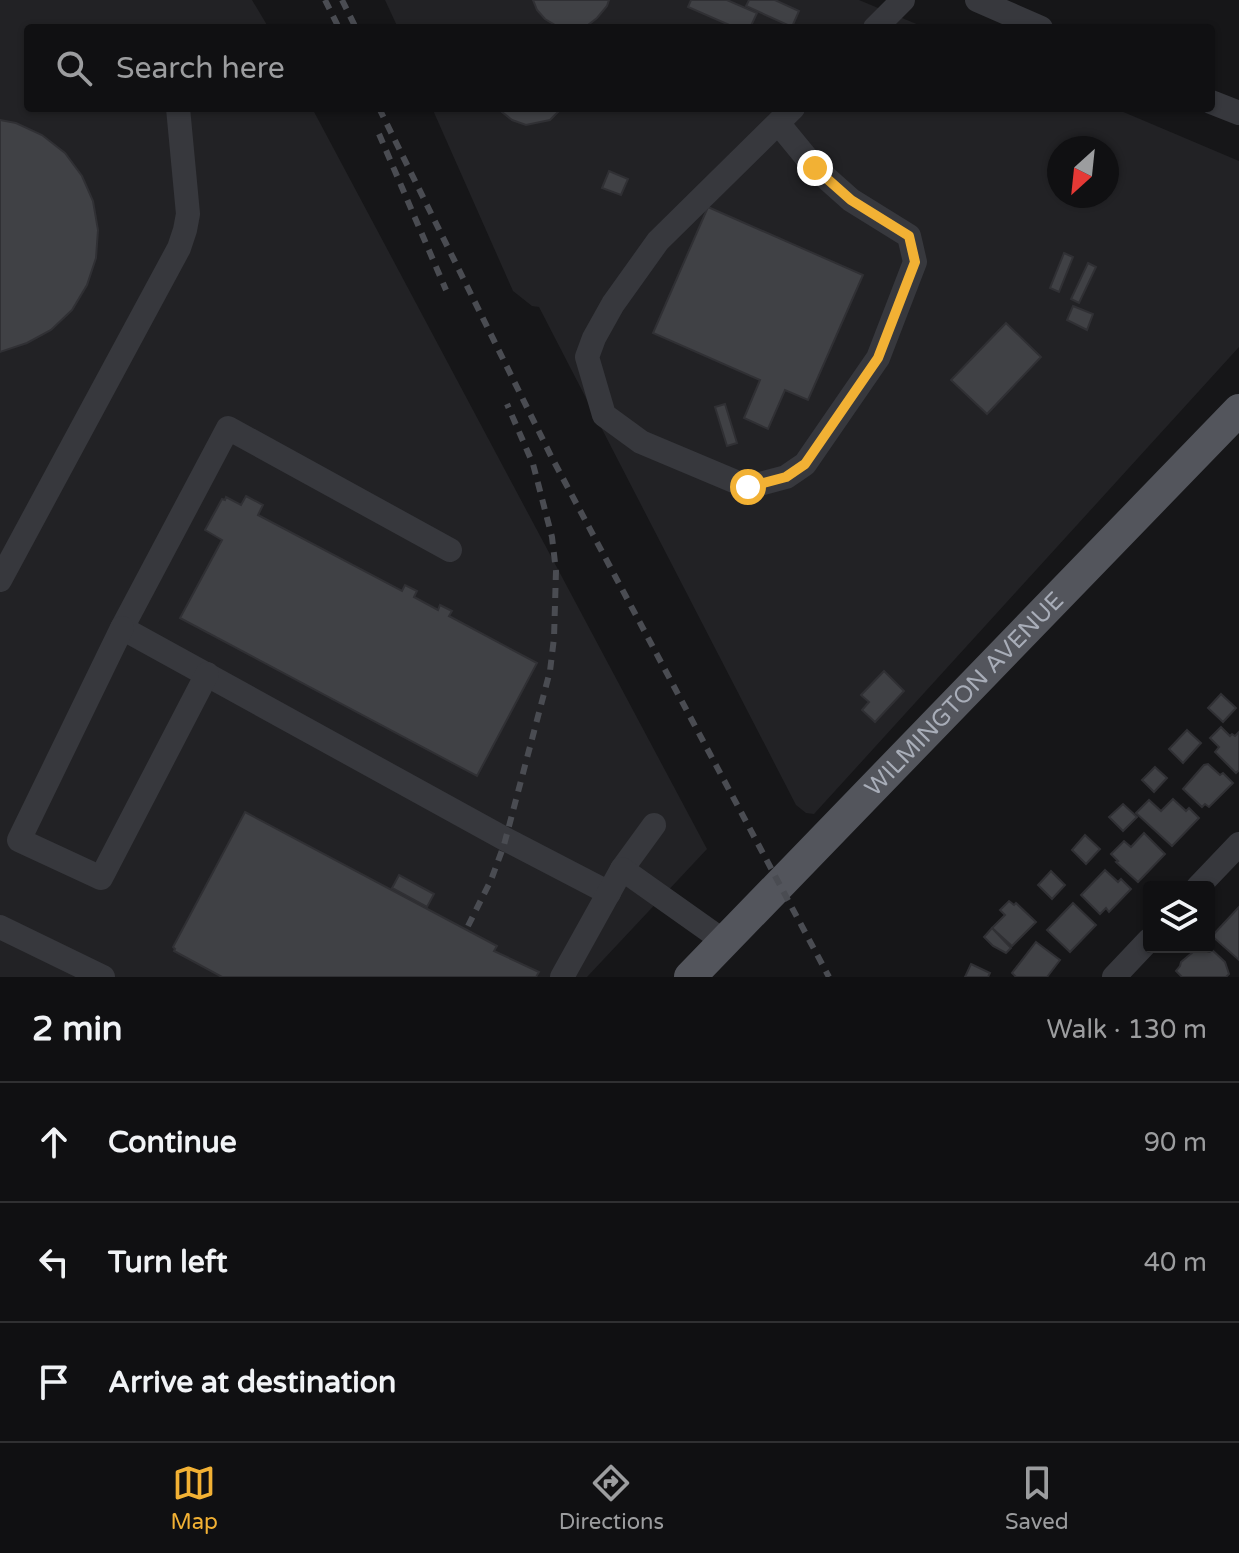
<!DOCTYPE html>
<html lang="en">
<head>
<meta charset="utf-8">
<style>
  body { margin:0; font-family:"Varela Round",sans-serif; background:#19191b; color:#f1f3f6 }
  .controls { position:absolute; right:24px; bottom:24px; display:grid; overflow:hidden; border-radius:8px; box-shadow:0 2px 6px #0004 }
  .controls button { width:72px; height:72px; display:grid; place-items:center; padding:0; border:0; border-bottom:2px solid #303032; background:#101012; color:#f1f3f6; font:40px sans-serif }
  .compass { position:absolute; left:1047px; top:136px; width:72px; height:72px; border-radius:50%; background:#101012; box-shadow:0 2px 6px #0004; rotate:207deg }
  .stop { position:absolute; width:24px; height:24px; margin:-18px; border:6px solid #f2b134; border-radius:50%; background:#fff }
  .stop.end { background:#f2b134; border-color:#fff; box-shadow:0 2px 8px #0008 }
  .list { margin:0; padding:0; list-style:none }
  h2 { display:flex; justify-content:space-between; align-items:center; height:104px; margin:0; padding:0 32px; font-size:34px }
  h2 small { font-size:26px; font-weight:400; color:#9c9d9f }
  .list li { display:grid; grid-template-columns:52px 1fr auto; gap:24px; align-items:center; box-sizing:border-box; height:120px; padding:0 32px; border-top:2px solid #303032 }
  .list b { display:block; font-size:30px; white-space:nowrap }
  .list em { font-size:26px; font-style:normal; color:#9c9d9f }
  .icon { flex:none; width:44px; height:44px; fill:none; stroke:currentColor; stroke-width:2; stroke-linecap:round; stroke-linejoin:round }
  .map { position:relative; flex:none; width:1239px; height:977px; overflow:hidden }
  .search { position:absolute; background:#101012; box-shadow:0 2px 6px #0004; left:24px; right:24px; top:24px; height:88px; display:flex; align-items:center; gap:20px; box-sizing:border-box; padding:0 28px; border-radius:8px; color:#9c9d9f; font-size:30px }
  .sheet { height:464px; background:#101012 }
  nav { display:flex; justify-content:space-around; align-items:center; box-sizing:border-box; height:112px; border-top:2px solid #303032; background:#101012; font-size:22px; color:#9c9d9f }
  nav a { display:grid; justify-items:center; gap:4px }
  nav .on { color:#f2b134 }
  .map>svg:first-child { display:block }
</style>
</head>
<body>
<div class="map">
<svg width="1239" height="977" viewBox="0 0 1239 977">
  <rect width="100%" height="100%" fill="#161618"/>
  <!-- built -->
  <g fill="#222225" fill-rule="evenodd">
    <polygon points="0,0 252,0 267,25 269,28 28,28 28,108 312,108 707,849 587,977 0,977"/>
    <polygon points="385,0 859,0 926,28 398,28"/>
    <path d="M432,108h682l125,53v186l-425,467 -8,-1 -10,-8 -257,-498 -7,-1 -19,-15zM1059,148h48v48h-48z"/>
  </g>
  <!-- building -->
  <g fill="#404145" stroke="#303034" stroke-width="2">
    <polygon points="533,0 609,0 607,6 597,18 588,25 572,28 555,25 545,19 537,10"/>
    <polygon points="691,0 727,0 757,13 750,28 736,28 688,7"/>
    <polygon points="749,0 775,0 799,11 792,27 746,6"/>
    <polygon points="497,108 562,108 550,120 526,125 512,120"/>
    <polygon points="0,120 16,123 42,135 65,153 82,176 93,201 98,230 96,258 87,285 72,310 51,330 27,343 0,352"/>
    <polygon points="609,171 628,179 621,195 602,188"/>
    <polygon points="708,207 863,275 808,400 785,390 768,429 744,418 760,380 653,333"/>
    <polygon points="1064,253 1073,257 1059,292 1050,288"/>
    <polygon points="1088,263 1096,267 1079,303 1071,299"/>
    <polygon points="1073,306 1093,314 1087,330 1067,320"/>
    <polygon points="1006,323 1041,357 987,414 951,380"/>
    <polygon points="725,404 737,443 727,446 715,407"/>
    <polygon points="246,496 263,505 258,515 402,591 405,585 417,591 414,597 438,610 440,605 452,611 449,616 537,663 477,776 180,618 222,540 205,530 222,499 225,500 226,497 241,505"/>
    <polygon points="884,671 904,691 875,722 862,710 869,702 861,695"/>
    <polygon points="1221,694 1236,708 1223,722 1208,708"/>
    <polygon points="1221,727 1230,736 1232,734 1235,736 1239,732 1239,770 1236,773 1215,752 1219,747 1210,738"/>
    <polygon points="1187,730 1201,743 1183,763 1169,749"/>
    <polygon points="1208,764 1220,775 1223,773 1233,783 1209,807 1205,804 1202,807 1183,789 1204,765"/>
    <polygon points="1155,767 1167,778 1154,792 1142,780"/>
    <polygon points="1173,799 1186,811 1189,808 1199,818 1172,846 1136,813 1149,800 1161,811"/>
    <polygon points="1123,804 1137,817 1123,831 1109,817"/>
    <polygon points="245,812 497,946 494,951 539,972 536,977 222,977 174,951 175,949 173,947"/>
    <polygon points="1144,833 1165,854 1138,882 1116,862 1118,861 1111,854 1124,841 1131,847"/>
    <polygon points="1085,835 1100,849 1086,864 1072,850"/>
    <polygon points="1105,870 1118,882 1121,879 1131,889 1109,912 1106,908 1100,914 1081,895"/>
    <polygon points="1051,871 1065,885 1052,899 1038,885"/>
    <polygon points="399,875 434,894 427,907 392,888"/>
    <polygon points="1009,901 1014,905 1016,903 1036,922 1012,946 992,928 1005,915 1000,910"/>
    <polygon points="1073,903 1096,925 1070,952 1047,930"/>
    <polygon points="1239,907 1239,960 1212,936"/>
    <polygon points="992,928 1011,948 1006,953 993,946 984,937"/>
    <polygon points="1036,942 1060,960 1047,977 1016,977 1012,973"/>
    <polygon points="1199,947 1209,947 1225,962 1229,974 1226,977 1182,977 1176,971 1180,966 1181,962"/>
    <polygon points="971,964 990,973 988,977 965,977"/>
  </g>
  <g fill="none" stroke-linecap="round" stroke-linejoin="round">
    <!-- minor -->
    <g stroke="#37383d" stroke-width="24">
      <polyline points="977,0 1041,28"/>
      <polyline points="875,28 903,0"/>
      <polyline points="1211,102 1239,113"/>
      <polyline points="778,123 815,168 851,200 909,236 915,262 878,358 805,464 786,477 748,487 641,442 604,415 587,357 594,338 613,304 658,241 793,108"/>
      <polyline points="450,550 228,428 122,628 505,839 609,893"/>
      <polyline points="0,580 179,248 185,230 188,214 178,108"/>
      <polyline points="122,628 19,840 101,878 207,674"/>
      <polyline points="622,869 654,825"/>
      <polyline points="1198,887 1239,844"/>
      <polyline points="0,927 103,977"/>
      <polyline points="562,977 622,869 725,942"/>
      <polyline points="1114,977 1149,940"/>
    </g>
    <!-- major -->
    <path stroke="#53555c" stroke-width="32" id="s1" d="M690,977l549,-567"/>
    <!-- rail -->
    <g stroke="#4a4c52" stroke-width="6" stroke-dasharray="10 8" stroke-linecap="butt">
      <polyline points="325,0 339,28"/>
      <polyline points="342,0 356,28"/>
      <polyline points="379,108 551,456 829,977"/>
      <polyline points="379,134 446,290"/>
      <polyline points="468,926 491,880 504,845 550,671 554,638 556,571 552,537 533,464 507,404"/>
    </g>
  </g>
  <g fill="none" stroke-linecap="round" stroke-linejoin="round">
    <!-- route -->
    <polyline stroke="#f2b134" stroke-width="10" points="748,487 786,477 805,464 878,358 915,262 909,236 851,200 815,168"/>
  </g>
  <g text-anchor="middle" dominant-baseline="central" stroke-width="6" stroke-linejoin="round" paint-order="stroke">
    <!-- street labels -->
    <g font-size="24" fill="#a8adb8" stroke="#111113">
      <text stroke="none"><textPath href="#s1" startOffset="394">WILMINGTON AVENUE</textPath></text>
    </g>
  </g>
</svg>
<div class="controls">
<button><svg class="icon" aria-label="layers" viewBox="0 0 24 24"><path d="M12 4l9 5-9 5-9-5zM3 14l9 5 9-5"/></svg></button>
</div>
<svg class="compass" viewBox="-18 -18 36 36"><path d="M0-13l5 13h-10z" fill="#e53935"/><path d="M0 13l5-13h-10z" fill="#9c9d9f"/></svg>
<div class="stop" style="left:748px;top:487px"></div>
<div class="stop end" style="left:815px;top:168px"></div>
<div class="search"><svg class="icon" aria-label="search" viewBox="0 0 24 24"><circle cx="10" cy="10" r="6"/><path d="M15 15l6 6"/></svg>Search here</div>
</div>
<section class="sheet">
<h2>2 min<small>Walk · 130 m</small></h2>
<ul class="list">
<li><svg class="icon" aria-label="ahead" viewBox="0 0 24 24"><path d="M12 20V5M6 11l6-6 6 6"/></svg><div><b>Continue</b></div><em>90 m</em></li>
<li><svg class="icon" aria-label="left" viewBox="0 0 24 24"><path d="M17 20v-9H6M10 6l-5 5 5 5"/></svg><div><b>Turn left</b></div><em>40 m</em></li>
<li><svg class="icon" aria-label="arrive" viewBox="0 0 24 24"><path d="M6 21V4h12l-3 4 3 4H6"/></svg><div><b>Arrive at destination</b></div></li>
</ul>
</section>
<nav>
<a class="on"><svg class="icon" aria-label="map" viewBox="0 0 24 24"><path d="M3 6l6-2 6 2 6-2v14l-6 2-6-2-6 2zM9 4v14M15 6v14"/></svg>Map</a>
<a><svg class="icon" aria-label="directions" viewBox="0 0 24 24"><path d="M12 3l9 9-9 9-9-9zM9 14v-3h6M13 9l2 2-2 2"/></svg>Directions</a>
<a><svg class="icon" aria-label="saved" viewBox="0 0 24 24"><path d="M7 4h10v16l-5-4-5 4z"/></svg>Saved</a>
</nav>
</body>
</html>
